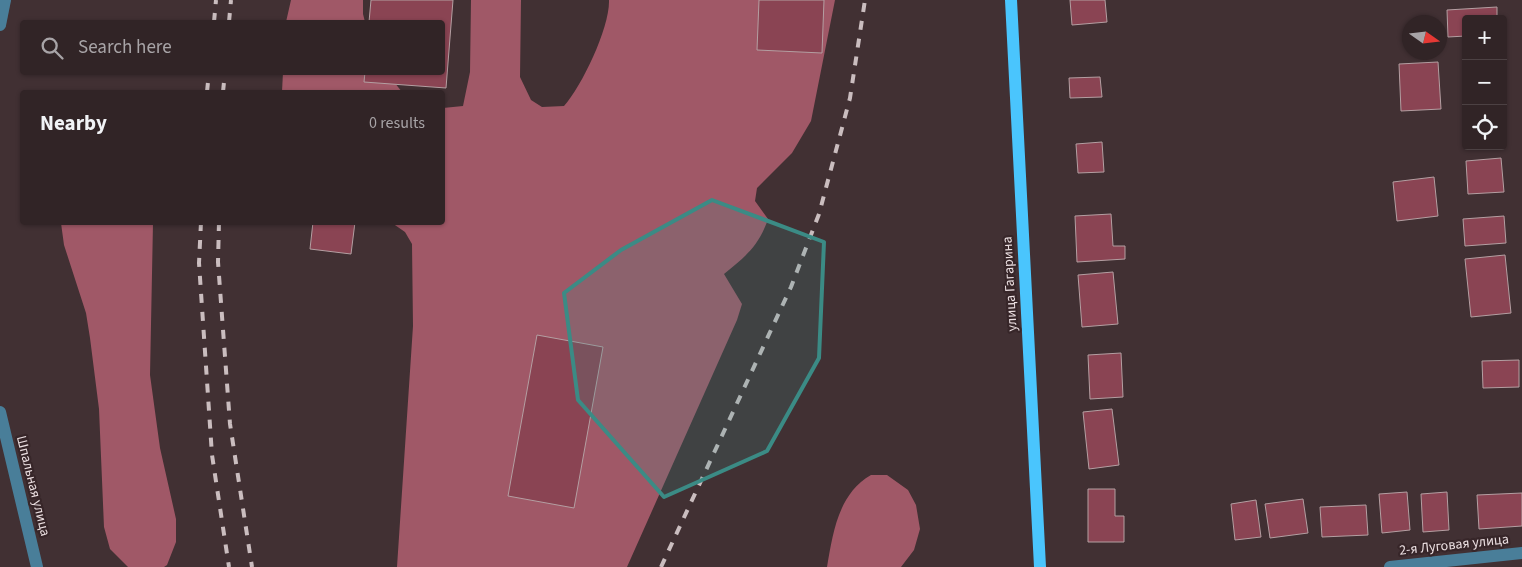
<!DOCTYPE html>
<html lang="en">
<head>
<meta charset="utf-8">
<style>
  body { margin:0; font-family:"Source Sans 3",sans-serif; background:#392c2e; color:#f1f3f6 }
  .controls { position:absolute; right:15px; top:15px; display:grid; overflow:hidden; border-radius:5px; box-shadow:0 1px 4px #0004 }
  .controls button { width:45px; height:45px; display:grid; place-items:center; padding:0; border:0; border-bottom:1px solid #4c4143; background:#312426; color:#f1f3f6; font:25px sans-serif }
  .compass { position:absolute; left:1402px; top:15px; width:45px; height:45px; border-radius:50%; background:#312426; box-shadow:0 1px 4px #0004; rotate:104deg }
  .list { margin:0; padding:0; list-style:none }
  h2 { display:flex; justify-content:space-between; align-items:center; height:65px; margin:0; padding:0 20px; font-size:21px }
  h2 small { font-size:16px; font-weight:400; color:#a8a4a7 }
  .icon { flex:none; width:28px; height:28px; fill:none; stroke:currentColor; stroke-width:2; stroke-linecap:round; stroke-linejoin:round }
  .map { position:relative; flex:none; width:1522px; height:567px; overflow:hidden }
  .search { position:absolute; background:#312426; box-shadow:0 1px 4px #0004; left:20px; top:20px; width:425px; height:55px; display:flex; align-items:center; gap:12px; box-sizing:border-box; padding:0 18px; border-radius:5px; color:#a8a4a7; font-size:19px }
  .panel { position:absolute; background:#312426; box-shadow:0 1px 4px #0004; left:20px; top:90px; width:425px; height:135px; border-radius:5px }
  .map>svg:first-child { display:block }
</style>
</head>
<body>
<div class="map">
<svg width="1522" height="567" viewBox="0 0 1522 567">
  <rect width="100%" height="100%" fill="#413033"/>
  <!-- forest -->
  <g fill="#a05867">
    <polygon points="291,0 363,0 363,14 365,22 286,22"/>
    <path d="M471,0h50l-1,77 11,23 11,7 22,-1c18,-20 46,-79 45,-106h226l-24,121 -19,32 -35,35 -2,13 13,18c-9,27 -23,38 -44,55l18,30 -5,16 -110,247h-230l16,-241 -1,-82 -7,-12 -13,-9 50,-1 1,-114 20,-2 7,-34z"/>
    <polygon points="283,72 387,73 402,92 282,92"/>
    <polygon points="61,223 153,223 150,375 160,448 176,519 176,542 167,565 164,567 128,567 110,549 104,527 99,409 90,338 86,313 64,245"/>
    <path d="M871,475h16l21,15 8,15 4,24 -6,21 -13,17h-74c6,-34 11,-73 44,-92z"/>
  </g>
  <!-- building -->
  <g fill="#8a4453" stroke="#b49fa2">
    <polygon points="371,0 453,0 446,88 364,82 365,72 442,72 442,22 369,22"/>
    <polygon points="759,0 824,0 822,53 757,50"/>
    <polygon points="1070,0 1105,0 1107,22 1072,25"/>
    <polygon points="1497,7 1497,19 1466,19 1466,36 1448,37 1447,10"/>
    <polygon points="1438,62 1441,109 1401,111 1399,64"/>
    <polygon points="1100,77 1102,97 1070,98 1069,78"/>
    <polygon points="1102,142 1104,172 1078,173 1076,144"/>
    <polygon points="1501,158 1504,192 1468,194 1466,161"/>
    <polygon points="1434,177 1438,216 1397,221 1393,182"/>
    <polygon points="1111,214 1113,246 1125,246 1125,259 1077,262 1075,216"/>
    <polygon points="1504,216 1506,243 1465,246 1463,219"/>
    <polygon points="313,222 355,222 351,254 310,249"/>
    <polygon points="1505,255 1511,313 1471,317 1465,259"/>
    <polygon points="1113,272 1118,324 1082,327 1078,275"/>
    <polygon points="537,335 603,347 574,508 508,496"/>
    <polygon points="1121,353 1123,397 1090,399 1088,355"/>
    <polygon points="1519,360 1519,387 1483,388 1482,361"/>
    <polygon points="1112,409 1119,465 1089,469 1083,412"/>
    <polygon points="1088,489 1115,489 1115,516 1124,516 1124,542 1088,542"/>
    <polygon points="1407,492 1410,530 1382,533 1379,494"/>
    <polygon points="1447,492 1449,530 1423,532 1421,494"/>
    <polygon points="1522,493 1522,526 1479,529 1477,495"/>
    <polygon points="1303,499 1308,533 1270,538 1265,504"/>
    <polygon points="1256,500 1261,537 1235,540 1231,504"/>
    <polygon points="1366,505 1368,535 1322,537 1320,507"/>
  </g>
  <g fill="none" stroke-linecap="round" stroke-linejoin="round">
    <!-- minor -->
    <g stroke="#497e99" stroke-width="12">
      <polyline points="0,25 5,0"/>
      <polyline points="0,412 37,567"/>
      <polyline points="1390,567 1522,553"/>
    </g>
    <!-- major -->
    <polyline stroke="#4ac5fd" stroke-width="12" points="1011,0 1040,567"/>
    <!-- rail -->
    <g stroke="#cabdbf" stroke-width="4" stroke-dasharray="9 9" stroke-linecap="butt">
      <polyline points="214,22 216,0"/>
      <polyline points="229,22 231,0"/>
      <polyline points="207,92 209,72"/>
      <polyline points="223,92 225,72"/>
      <polyline points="201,222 199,263 212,455 229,567"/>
      <polyline points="219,222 218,262 230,424 252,567"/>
      <polyline points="661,567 791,287 819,214 850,98 865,0"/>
    </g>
  </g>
  <!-- marked area -->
  <path fill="#3b8b85" fill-opacity="0.2" stroke="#3b8b85" stroke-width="4" stroke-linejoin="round" d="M712,200l112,42 -5,116 -52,93 -103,46 -86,-97 -14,-107 57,-43z"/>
  <g text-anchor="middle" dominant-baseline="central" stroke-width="4.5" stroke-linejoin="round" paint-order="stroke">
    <!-- street labels -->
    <g font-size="14" fill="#ebdfe1" stroke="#372629">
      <text transform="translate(1010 284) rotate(-93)">улица Гагарина</text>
      <text transform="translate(33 486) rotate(76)">Шпальная улица</text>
      <text transform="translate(1454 545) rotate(-6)">2-я Луговая улица</text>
    </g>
  </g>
</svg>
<div class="controls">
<button>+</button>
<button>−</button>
<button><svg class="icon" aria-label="locate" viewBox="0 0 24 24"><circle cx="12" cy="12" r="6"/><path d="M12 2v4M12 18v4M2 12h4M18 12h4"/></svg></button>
</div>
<svg class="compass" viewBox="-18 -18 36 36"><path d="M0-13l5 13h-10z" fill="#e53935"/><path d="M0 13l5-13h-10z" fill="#a8a4a7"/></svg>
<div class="search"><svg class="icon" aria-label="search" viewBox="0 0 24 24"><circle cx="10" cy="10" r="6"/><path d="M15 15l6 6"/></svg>Search here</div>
<section class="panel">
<h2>Nearby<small>0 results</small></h2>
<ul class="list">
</ul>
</section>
</div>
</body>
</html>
